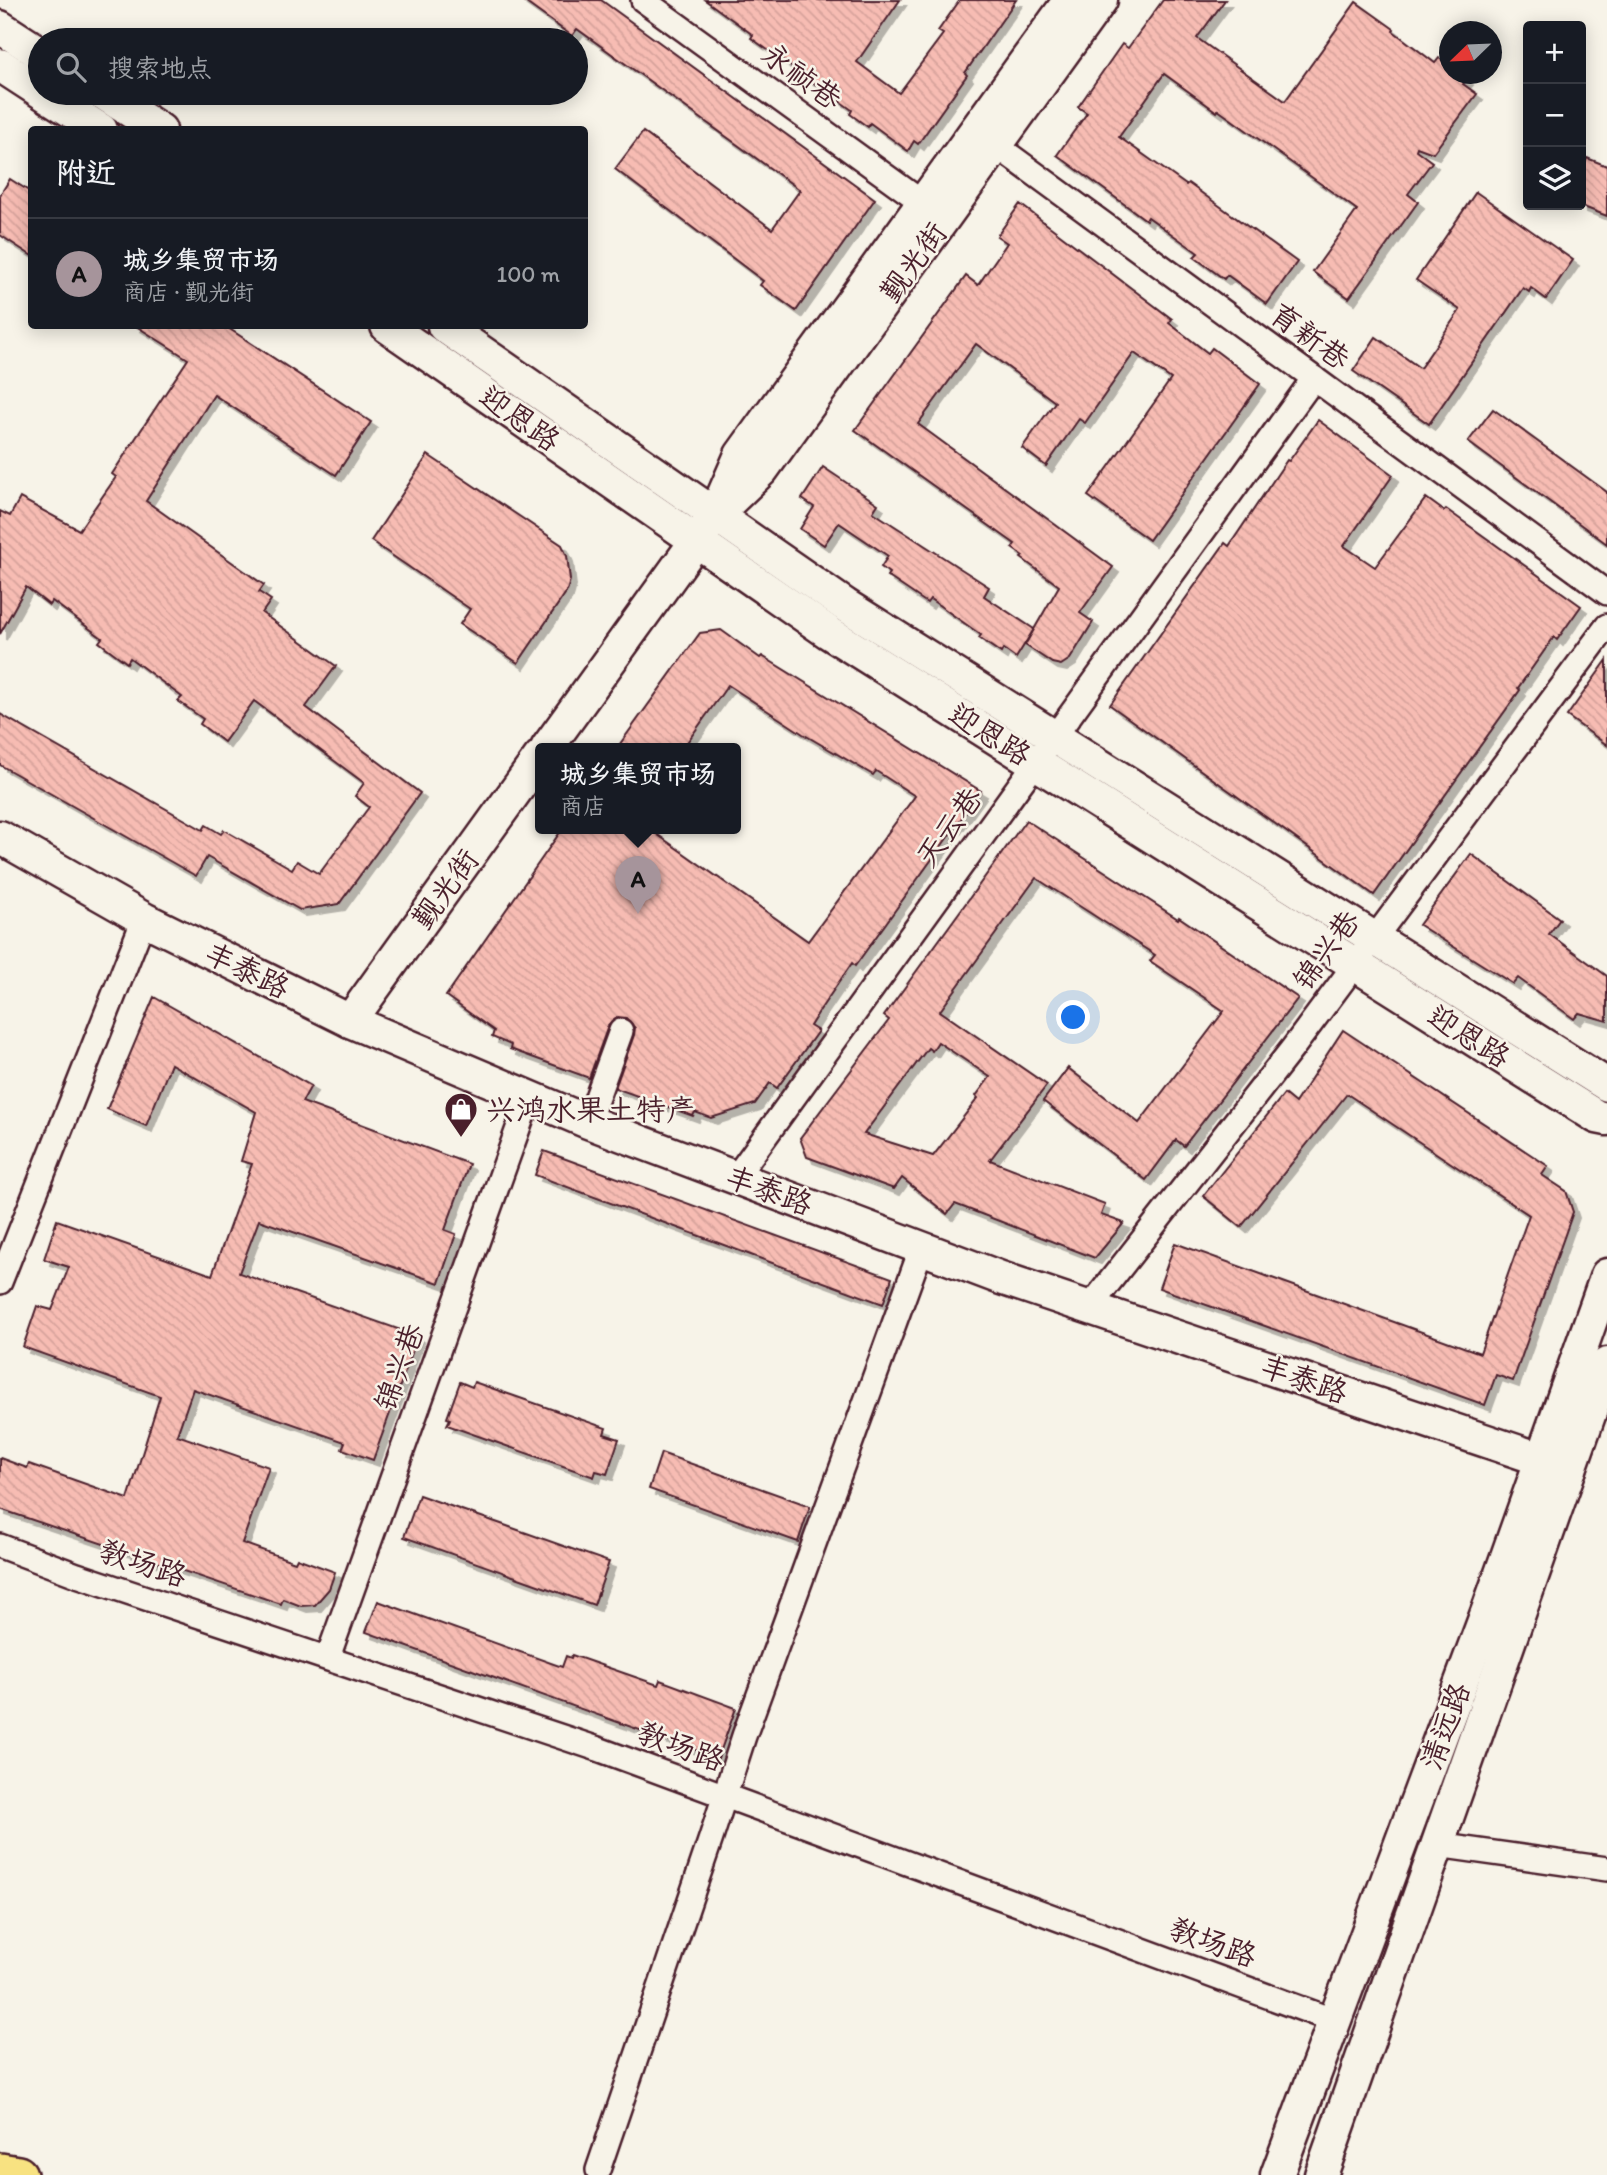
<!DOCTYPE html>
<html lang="zh">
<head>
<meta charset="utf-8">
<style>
  body { margin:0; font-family:Itim,"LXGW WenKai TC",sans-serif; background:#242831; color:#f1f3f6 }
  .controls { position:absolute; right:21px; top:21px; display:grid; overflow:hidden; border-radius:7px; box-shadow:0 4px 18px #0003 }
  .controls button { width:63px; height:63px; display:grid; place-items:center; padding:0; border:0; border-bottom:2px solid #363941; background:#171b24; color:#f1f3f6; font:35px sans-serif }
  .compass { position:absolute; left:1439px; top:21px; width:63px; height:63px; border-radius:50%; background:#171b24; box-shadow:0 4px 18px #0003; rotate:247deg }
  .you { position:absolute; left:1074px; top:1018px; width:24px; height:24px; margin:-18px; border:5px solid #fff; border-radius:50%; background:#1a73e8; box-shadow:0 0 0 10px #1a73e833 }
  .badge { display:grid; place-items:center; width:46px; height:46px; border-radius:50%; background:#a6949b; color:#111; font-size:23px; font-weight:700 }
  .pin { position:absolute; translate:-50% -58px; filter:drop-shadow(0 2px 4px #0008) }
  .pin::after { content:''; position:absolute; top:37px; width:24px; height:21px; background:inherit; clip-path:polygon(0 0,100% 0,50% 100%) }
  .popup { position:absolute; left:535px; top:743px; width:206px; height:91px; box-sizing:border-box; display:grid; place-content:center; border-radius:7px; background:#171b24; filter:drop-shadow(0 2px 5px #0005); font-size:23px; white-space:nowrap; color:#9ea1a6 }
  .popup b { font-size:26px; color:#f1f3f6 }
  .popup::after { content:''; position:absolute; left:50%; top:100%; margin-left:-14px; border:14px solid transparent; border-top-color:#171b24 }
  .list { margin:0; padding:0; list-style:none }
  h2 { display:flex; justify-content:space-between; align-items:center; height:91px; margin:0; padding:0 28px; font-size:30px }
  h2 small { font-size:23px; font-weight:400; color:#9ea1a6 }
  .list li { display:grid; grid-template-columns:46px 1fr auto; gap:21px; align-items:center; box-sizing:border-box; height:112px; padding:0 28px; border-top:2px solid #363941 }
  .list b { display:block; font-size:26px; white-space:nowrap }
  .list p { margin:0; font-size:23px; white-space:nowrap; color:#9ea1a6 }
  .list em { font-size:23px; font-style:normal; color:#9ea1a6 }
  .icon { flex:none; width:38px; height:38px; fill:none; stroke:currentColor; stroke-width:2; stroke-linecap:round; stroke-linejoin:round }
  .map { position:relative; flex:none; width:1607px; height:2175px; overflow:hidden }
  .search { position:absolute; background:#171b24; box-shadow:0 4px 18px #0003; left:28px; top:28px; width:560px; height:77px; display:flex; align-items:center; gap:18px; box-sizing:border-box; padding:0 24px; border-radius:38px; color:#9ea1a6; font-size:26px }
  .panel { position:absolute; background:#171b24; box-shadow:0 4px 18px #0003; left:28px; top:126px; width:560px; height:203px; border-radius:7px }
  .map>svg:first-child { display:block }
</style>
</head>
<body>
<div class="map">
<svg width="1607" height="2175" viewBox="0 0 1607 2175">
  <defs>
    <pattern id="building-back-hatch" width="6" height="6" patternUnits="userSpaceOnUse" patternTransform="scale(1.75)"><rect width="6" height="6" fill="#f7bcb3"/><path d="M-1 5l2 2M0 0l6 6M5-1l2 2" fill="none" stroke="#d5a19a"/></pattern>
    <filter id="shadow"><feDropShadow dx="6" dy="6" stdDeviation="0" flood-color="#0004"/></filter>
  </defs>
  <rect width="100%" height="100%" fill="#f7f3e8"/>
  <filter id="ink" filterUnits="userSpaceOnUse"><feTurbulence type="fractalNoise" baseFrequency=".0143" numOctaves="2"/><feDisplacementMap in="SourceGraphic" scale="14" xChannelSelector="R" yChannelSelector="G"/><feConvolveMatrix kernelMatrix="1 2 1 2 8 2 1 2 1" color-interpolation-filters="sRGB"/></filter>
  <g filter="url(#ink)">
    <!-- building -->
    <g fill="url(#building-back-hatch)" stroke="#4a1f2b" stroke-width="2" fill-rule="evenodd" filter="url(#shadow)">
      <polygon points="522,0 601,0 875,199 796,311 760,285 763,281 615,169 643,132 772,229 800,190 577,29 572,36"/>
      <polygon points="705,0 900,0 857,62 899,93 943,34 938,31 960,0 1016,0 965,73 967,75 918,144 914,141 908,151 870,123 868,127 850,114 852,110 751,38 753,35"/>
      <polygon points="1163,0 1225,0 1197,38 1285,101 1356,2 1394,29 1393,31 1435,63 1439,58 1450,66 1450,74 1459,74 1467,79 1463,84 1477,94 1433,153 1417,147 1416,150 1432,162 1408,194 1418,202 1349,298 1313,272 1357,210 1218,110 1217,112 1164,74 1119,137 1186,185 1188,183 1297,262 1267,304 1227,275 1224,279 1194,257 1198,253 1148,217 1146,220 1057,155 1087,113 1078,107 1122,44 1128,48"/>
      <polygon points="1587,158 1607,166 1607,216 1581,206 1581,175"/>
      <polygon points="10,179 32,193 32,256 0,235 0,195"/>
      <polygon points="1476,192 1573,260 1546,299 1531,288 1529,292 1523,288 1429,424 1353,371 1376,337 1420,368 1460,310 1416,280"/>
      <polygon points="1020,204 1172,319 1169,323 1208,353 1212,348 1260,384 1149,540 1088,496 1171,379 1134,353 1085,423 1079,419 1046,466 1022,448 1055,402 976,344 918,424 1113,567 1080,613 1093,622 1070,659 1061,665 1052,663 1025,645 1059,586 1021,558 1023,556 1012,548 1015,544 855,430 966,276 978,285 1007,243 997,236"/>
      <polygon points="136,326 225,326 371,422 336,475 214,395 146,501 264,585 259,592 271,600 262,613 336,666 306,707 420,793 339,904 300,910 207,857 196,876 0,765 0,714 203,830 206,825 221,834 224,830 292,869 297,861 319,874 369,807 355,796 364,783 254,701 224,742 200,724 203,719 178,701 182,697 130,658 127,663 99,642 102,638 52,601 49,605 26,587 0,634 0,511 10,516 20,498 79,530 116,477 112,474 188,359"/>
      <polygon points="1493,409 1607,492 1607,544 1468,442"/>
      <polygon points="1318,420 1393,475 1344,546 1375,567 1426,498 1444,511 1446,509 1581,606 1557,640 1554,637 1518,688 1520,690 1374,895 1110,705 1225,543 1229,546 1287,460 1289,461"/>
      <polygon points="428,455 562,545 567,556 570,580 567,591 518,663 460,624 470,609 371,541"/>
      <polygon points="823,467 878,504 873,512 989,587 984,596 1034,629 1016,658 1003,649 1001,653 979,638 981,635 930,599 927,603 887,576 889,573 881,567 888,556 839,523 824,545 800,529 814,507 802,499"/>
      <polygon points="721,630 760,658 762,656 981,791 855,966 852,963 820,1010 810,1026 818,1031 777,1088 770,1083 755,1104 711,1118 695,1112 693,1116 615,1088 634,1035 635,1028 626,1018 618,1017 608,1026 589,1078 510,1049 511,1045 492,1037 494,1031 446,996 563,828 648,828 808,941 915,796 876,771 873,775 803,734 728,685 683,748 617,748 700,633"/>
      <polygon points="1607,660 1607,745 1567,716"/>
      <path d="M1026,820l152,99 1,-2 119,81 -114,148 -8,-6 -30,40 -103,-79 25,-33 71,55 85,-112 -74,-50 5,-6 -119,-77 -96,133 107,74 -57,75 115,44 -4,11 23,8 -29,35 -140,-54 -8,10 -45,-36 -8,11 -87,-32 -7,-19 89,-118 -5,-4zM938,1042l52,35 -14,19 2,2 -45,58 -69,-22 64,-86 4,3z"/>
      <polygon points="1471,854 1560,919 1549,934 1607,976 1607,1021 1579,1013 1574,1019 1518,978 1513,984 1419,925"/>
      <polygon points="154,997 311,1086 302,1102 469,1164 445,1230 456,1234 439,1283 259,1220 239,1273 418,1336 373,1460 342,1449 345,1442 193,1389 177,1435 269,1467 242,1543 295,1562 297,1558 335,1572 329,1589 315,1605 301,1606 283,1599 281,1604 0,1509 0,1458 27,1468 29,1464 128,1499 160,1396 23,1347 37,1306 52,1310 69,1267 44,1259 57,1220 212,1275 252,1164 241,1161 256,1112 171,1064 146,1126 107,1109"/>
      <polygon points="1343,1030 1548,1166 1542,1175 1566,1191 1573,1212 1513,1381 1496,1375 1485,1405 1159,1288 1175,1243 1480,1353 1529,1215 1347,1094 1241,1227 1203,1196 1284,1094 1295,1103"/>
      <polygon points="544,1151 892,1278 883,1304 535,1175"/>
      <polygon points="460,1382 472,1387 474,1382 606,1428 604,1434 619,1439 607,1474 596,1471 594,1477 447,1425 450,1419 447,1418"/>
      <polygon points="661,1453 810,1506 798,1542 649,1489"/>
      <polygon points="419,1495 609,1562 594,1605 404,1537"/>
      <polygon points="378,1601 562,1667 566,1656 571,1658 572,1655 658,1685 660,1680 736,1708 718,1758 366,1632"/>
    </g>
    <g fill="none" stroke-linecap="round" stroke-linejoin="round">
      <defs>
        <g id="street">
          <polyline points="643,0 923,203"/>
          <polyline points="986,138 1607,593"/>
          <polyline points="588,1122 621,1031"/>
          <polyline points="736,1177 1314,378"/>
          <polyline points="0,1282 144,919"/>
          <polyline points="1089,1308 1292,1049 1607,626"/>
          <polyline points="0,1546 77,1575 598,1749 1335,2021"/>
          <polyline points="328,1657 529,1098"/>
          <polyline points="1437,1845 1607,1869"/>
          <polyline points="598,2170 711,1838 744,1736 922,1247"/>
        </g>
        <g id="secondary">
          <polyline points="0,27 40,53"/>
          <polyline points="0,65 40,91"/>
          <polyline points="43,93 101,130"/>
          <polyline points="103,93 160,130"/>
          <polyline points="387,326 828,632 1597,1117 1607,1119"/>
          <polyline points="444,326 845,605 1607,1085"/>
          <polyline points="721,501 741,455 1070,0"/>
          <polyline points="547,748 715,515 762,470 1101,0"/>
          <polyline points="0,837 144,919 350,1021 588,1122 1001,1278 1570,1469"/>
          <polyline points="350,1021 540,757"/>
          <polyline points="1277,2175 1488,1610 1607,1275"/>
          <polyline points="1321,2175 1607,1364"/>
        </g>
        <polyline id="primary" points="0,2172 18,2175"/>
      </defs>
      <!-- street casing -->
      <use href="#street" stroke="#4a1f2b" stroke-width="28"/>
      <!-- secondary casing -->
      <use href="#secondary" stroke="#4a1f2b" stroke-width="37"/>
      <!-- primary casing -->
      <use href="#primary" stroke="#4a1f2b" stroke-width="42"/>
      <!-- street -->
      <use href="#street" stroke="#f7f3e8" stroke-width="23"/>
      <!-- secondary -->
      <use href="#secondary" stroke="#f7f3e8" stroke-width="32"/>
      <!-- primary -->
      <use href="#primary" stroke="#f8e281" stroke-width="37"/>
    </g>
  </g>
  <!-- icons -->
  <defs>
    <symbol id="shop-pin" viewBox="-11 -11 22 30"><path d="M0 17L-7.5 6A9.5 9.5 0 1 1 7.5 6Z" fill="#4a1f2b" stroke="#f7f3e8"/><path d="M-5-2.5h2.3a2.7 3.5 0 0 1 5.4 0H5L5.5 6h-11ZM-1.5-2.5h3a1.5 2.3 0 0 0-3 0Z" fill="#fff"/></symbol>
  </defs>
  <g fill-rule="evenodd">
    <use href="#shop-pin" x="442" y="1090" width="38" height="52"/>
  </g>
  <g text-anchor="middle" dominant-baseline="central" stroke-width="5" stroke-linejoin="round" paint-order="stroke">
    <!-- street labels -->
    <g font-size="30" fill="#4a1f2b" stroke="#f7f3e8">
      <text transform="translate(802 76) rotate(36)">永祯巷</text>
      <text transform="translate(913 262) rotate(-54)">觐光街</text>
      <text transform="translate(1310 336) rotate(36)">育新巷</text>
      <text transform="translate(520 418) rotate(35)">迎恩路</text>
      <text transform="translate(990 734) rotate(32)">迎恩路</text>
      <text transform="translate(949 827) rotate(-54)">天云巷</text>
      <text transform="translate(445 889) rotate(-54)">觐光街</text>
      <text transform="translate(1326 950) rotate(-54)">锦兴巷</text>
      <text transform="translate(247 970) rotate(26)">丰泰路</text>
      <text transform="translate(1469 1036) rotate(32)">迎恩路</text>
      <text transform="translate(769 1190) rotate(20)">丰泰路</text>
      <text transform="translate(399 1367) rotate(-70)">锦兴巷</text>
      <text transform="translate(1304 1379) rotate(19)">丰泰路</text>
      <text transform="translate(143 1563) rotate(18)">教场路</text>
      <text transform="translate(1445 1726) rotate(-70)">清远路</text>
      <text transform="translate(681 1746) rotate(20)">教场路</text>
      <text transform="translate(1213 1942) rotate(20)">教场路</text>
    </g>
    <!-- poi labels -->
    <g font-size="30" fill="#4a1f2b" stroke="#f7f3e8" text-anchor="start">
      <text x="486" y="1109">兴鸿水果土特产</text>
    </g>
  </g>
</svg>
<div class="controls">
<button>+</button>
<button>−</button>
<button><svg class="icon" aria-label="layers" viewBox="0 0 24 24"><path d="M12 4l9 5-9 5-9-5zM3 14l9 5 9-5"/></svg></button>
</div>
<svg class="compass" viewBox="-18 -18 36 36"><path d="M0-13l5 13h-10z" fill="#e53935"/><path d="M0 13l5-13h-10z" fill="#9ea1a6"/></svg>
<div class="you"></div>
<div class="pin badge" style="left:638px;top:914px">A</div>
<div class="popup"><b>城乡集贸市场</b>商店</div>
<div class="search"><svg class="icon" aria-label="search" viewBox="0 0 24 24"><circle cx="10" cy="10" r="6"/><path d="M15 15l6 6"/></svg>搜索地点</div>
<section class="panel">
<h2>附近<small></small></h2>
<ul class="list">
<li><span class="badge">A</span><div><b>城乡集贸市场</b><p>商店 · 觐光街</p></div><em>100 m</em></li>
</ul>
</section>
</div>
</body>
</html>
